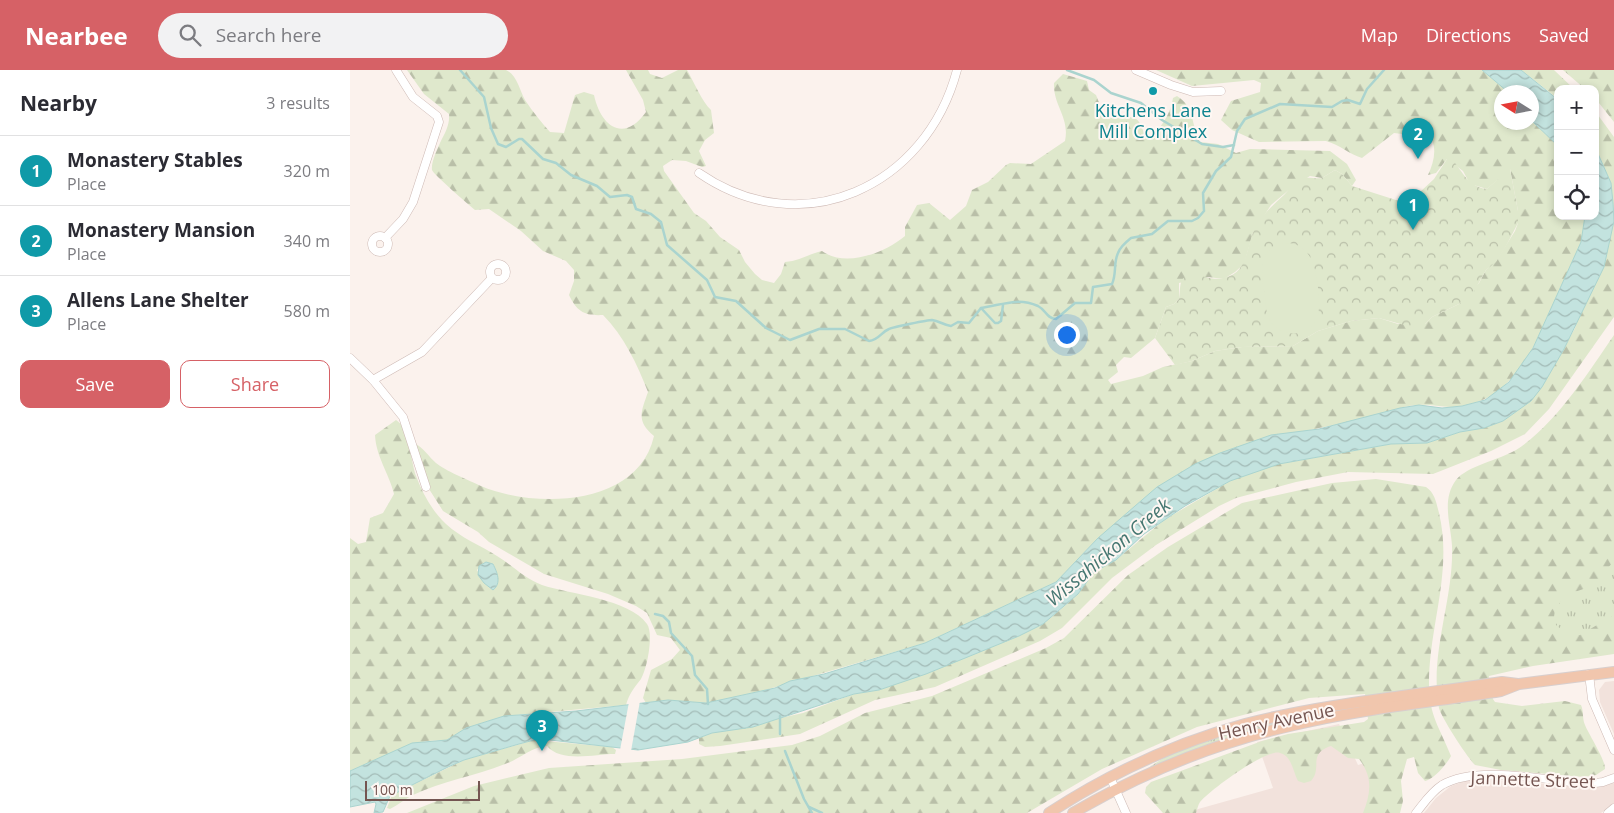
<!DOCTYPE html>
<html lang="en">
<head>
<meta charset="utf-8">
<style>
  body { margin:0; font-family:"Open Sans",sans-serif; background:#f2f2f3; color:#2b2b33 }
  .controls { position:absolute; right:15px; top:15px; display:grid; overflow:hidden; border-radius:10px; box-shadow:0 2px 8px #0003 }
  .controls button { width:45px; height:45px; display:grid; place-items:center; padding:0; border:0; border-bottom:1px solid #e1e1e2; background:#fff; color:#2b2b33; font:25px sans-serif }
  .compass { position:absolute; left:1144px; top:15px; width:45px; height:45px; border-radius:50%; background:#fff; box-shadow:0 2px 8px #0003; rotate:281deg }
  .scale { position:absolute; left:15px; bottom:12px; width:115px; box-sizing:border-box; padding-left:5px; border:2px solid #745551; border-top:0; font-size:14px; line-height:18px; white-space:nowrap; color:#745551; -webkit-text-stroke:4px #fef7f3; paint-order:stroke }
  .you { position:absolute; left:716px; top:264px; width:18px; height:18px; margin:-12px; border:4px solid #fff; border-radius:50%; background:#1a73e8; box-shadow:0 0 0 8px #1a73e833 }
  .badge { display:grid; place-items:center; width:32px; height:32px; border-radius:50%; background:#d66166; color:#fff; font-size:16px; font-weight:700 }
  .pin { position:absolute; translate:-50% -41px; filter:drop-shadow(0 1px 2px #0008) }
  .pin::after { content:''; position:absolute; top:26px; width:18px; height:15px; background:inherit; clip-path:polygon(0 0,100% 0,50% 100%) }
  .list { margin:0; padding:0; list-style:none }
  h2 { display:flex; justify-content:space-between; align-items:center; height:65px; margin:0; padding:0 20px; font-size:21px }
  h2 small { font-size:16px; font-weight:400; color:#7c7c81 }
  .list li { display:grid; grid-template-columns:32px 1fr auto; gap:15px; align-items:center; box-sizing:border-box; height:70px; padding:0 20px; border-top:1px solid #e1e1e2 }
  .list b { display:block; font-size:19px; white-space:nowrap }
  .list p { margin:0; font-size:16px; white-space:nowrap; color:#7c7c81 }
  .list em { font-size:16px; font-style:normal; color:#7c7c81 }
  .actions { display:flex; gap:10px; padding:15px 20px }
  .actions a { flex:1; padding:11px 0; border:1px solid #d66166; border-radius:10px; text-align:center; font-size:18px; color:#d66166 }
  .actions .main { background:#d66166; color:#fff }
  .icon { flex:none; width:28px; height:28px; fill:none; stroke:currentColor; stroke-width:2; stroke-linecap:round; stroke-linejoin:round }
  .map { position:relative; flex:none; width:1264px; height:743px; overflow:hidden }
  header { display:flex; align-items:center; gap:30px; box-sizing:border-box; height:70px; padding:0 25px; background:#d66166; color:#fff }
  header strong { font-size:24px }
  nav { display:flex; gap:28px; margin-inline-start:auto; font-size:18px }
  .search { width:350px; height:45px; background:#f2f2f3; display:flex; align-items:center; gap:12px; box-sizing:border-box; padding:0 18px; border-radius:28px; color:#7c7c81; font-size:19px }
  main { display:flex }
  aside { flex:1; background:#fff }
  .map>svg:first-child { display:block }
</style>
</head>
<body>
<header>
<strong>Nearbee</strong>
<div class="search"><svg class="icon" aria-label="search" viewBox="0 0 24 24"><circle cx="10" cy="10" r="6"/><path d="M15 15l6 6"/></svg>Search here</div>
<nav><a>Map</a><a>Directions</a><a>Saved</a></nav>
</header>
<main>
<aside>
<h2>Nearby<small>3 results</small></h2>
<ul class="list">
<li><span class="badge" style="background:#0f9aa8">1</span><div><b>Monastery Stables</b><p>Place</p></div><em>320 m</em></li>
<li><span class="badge" style="background:#0f9aa8">2</span><div><b>Monastery Mansion</b><p>Place</p></div><em>340 m</em></li>
<li><span class="badge" style="background:#0f9aa8">3</span><div><b>Allens Lane Shelter</b><p>Place</p></div><em>580 m</em></li>
</ul>
<div class="actions"><a class="main">Save</a><a>Share</a></div>
</aside>
<div class="map">
<svg width="1264" height="743" viewBox="0 0 1264 743">
  <defs>
    <pattern id="grass-tufts" width="24" height="20" patternUnits="userSpaceOnUse" patternTransform="scale(1.25)"><rect width="24" height="20" fill="#dfe8cc"/><path d="M3 7l-1-3M5 7V3M7 7l1-3M15 17l-1-3M17 17v-4M19 17l1-3" fill="none" stroke="#b9bfa8"/></pattern>
    <pattern id="forest-firs" width="22" height="20" patternUnits="userSpaceOnUse" patternTransform="scale(1.25)"><rect width="22" height="20" fill="#dfe8cc"/><path d="M5 1l3.5 6h-7zM16 11l3.5 6h-7z" fill="#b9bfa8"/></pattern>
    <pattern id="park-crowns" width="20" height="18" patternUnits="userSpaceOnUse" patternTransform="scale(1.25)"><rect width="20" height="18" fill="#dfe8cc"/><path d="M2 6a3 3 0 1 1 6 0M12 15a3 3 0 1 1 6 0" fill="none" stroke="#b9bfa8"/></pattern>
    <pattern id="water-waves" width="16" height="10" patternUnits="userSpaceOnUse" patternTransform="scale(1.25)"><rect width="16" height="10" fill="#c3e3df"/><path d="M0 5q4-4 8 0t8 0" fill="none" stroke="#a3bbb7"/></pattern>
  </defs>
  <rect width="100%" height="100%" fill="#fbf2ed"/>
  <!-- residential -->
  <g fill="#f2e2dc">
    <polygon points="1264,611 1264,664 1250,632 1249,620 1255,612"/>
    <polygon points="989,654 1008,695 1058,681 1036,743 834,743 923,718 907,672"/>
    <polygon points="1131,709 1239,717 1264,713 1264,734 1251,743 1074,743 1086,728 1101,716 1118,710"/>
  </g>
  <!-- grass -->
  <g fill="url(#grass-tufts)">
    <polygon points="1264,473 1264,582 1224,585 1201,550 1207,531"/>
    <path d="M944,647l1,3 -148,49c41,-31 98,-40 147,-52z"/>
  </g>
  <!-- forest -->
  <g fill="url(#forest-firs)" fill-rule="evenodd">
    <path d="M57,0h99c11,5 14,21 19,30 8,12 16,22 25,32l14,1 11,-38 9,-3 10,3c7,32 30,48 52,17l-3,-12 -17,-30h22l2,4 12,4 16,-8h9c7,12 15,32 24,40l3,23 -9,7 -6,11 7,15 -4,1 -16,-6 -14,-1 -9,6 1,5 30,42 12,8 14,16 19,13 6,12 10,12 7,6 12,3 7,-9 4,-12c14,-1 24,-8 37,-11 23,17 63,2 83,-15v-9l12,-22 12,-2 21,17 16,-14 6,-16 16,-8 18,-17 4,-2 21,1 34,-23c5,-24 -12,-35 -11,-58l9,-9 24,7 2,9 7,5 8,20c11,8 28,-4 35,7 3,4 4,10 7,15l8,-2c9,-11 17,-23 19,-37l4,-2c18,11 14,29 23,46l18,2 18,9 14,-4 80,2 17,13 9,16 -4,6 -10,-12 -7,-4 -13,8 -12,-2 -20,13 -19,16 -18,28 -9,31 -9,8 -11,7 -16,-2 -29,6v16l-5,5 -8,3 -11,31 -24,20 -7,-1 -8,8 2,7 -10,8 3,4 32,-8 20,-9 29,-6 23,-10 27,-4 51,-1 25,-15 33,-10 28,-3 19,6h27l7,-7 27,-13 20,-21 7,-13 10,-9 19,-30 3,-8v-12l-8,-42 -23,20 -17,-5 -7,-13 -16,-12 -11,14 -8,2c7,-16 11,-32 -4,-45l-22,4 -8,-1 -32,25c-13,-4 -22,-13 -36,-17l-67,1 -27,-12 -11,-10 10,-19 29,-9 1,-9 -7,-3 -62,6 -36,-16h326l26,22h-6v30l30,-1 26,25v70h27c1,31 -19,62 -31,89 -20,42 -41,94 -93,101 -15,3 -28,-2 -42,-1 -14,0 -27,6 -40,10 -20,5 -40,9 -60,13 -23,6 -43,5 -66,14l-155,96 -42,44 -131,61 -166,49 -53,11 -38,-3 -22,3 -3,-5 8,-28 21,-11 8,-9 -9,-12 -14,-3 -10,-22 -11,-7 -28,-12 -64,-20 -55,-32 -11,-10 -35,-21 -14,-22 -15,-46c9,4 15,14 22,20 8,7 34,18 45,23 54,23 157,21 173,-50 -18,-15 -13,-24 -6,-44 -11,-28 -24,-56 -45,-77 -18,1 -26,-3 -34,-20l5,-14v-11l-8,-9 -23,-10 -22,-20 -32,-22 -14,1c-6,-5 -42,-36 -43,-40 -1,-8 5,-20 8,-27 5,-10 10,-18 9,-29l-25,-20z"/>
    <polygon points="1171,0 1204,0 1224,19 1208,19 1208,29"/>
    <polygon points="1213,0 1264,0 1264,52 1245,28 1245,19 1235,19"/>
    <polygon points="1245,41 1264,67 1264,247 1199,339 1175,364 1141,381 1083,404 998,402 946,412 886,428 869,436 806,475 762,508 712,558 690,571 585,617 525,630 450,664 370,676 355,677 349,674 349,668 362,663 453,643 504,624 529,620 669,566 693,554 710,540 728,524 744,502 766,490 814,450 880,411 899,403 929,394 1041,374 1077,373 1110,362 1134,358 1153,351 1192,317 1225,258 1261,113 1245,77"/>
    <path d="M1264,265v226l-22,25 -26,9 -11,14 -1,8 2,8 6,5 8,5h10l34,-20v39l-81,12 -44,10c0,8 1,20 6,26l27,4 43,-5 16,4c3,7 1,13 4,20 4,10 21,36 20,44l-9,6 -12,2 -83,-7 -26,-5c-8,-8 -34,-48 -36,-57 -10,-55 15,-108 13,-162 -1,-21 -11,-46 4,-66 11,-14 43,-20 60,-30 39,-25 72,-77 98,-115z"/>
    <path d="M46,350c13,7 15,42 20,56 7,18 16,35 30,48 15,14 34,21 51,32 15,9 28,23 45,29 27,9 88,14 105,39 7,10 0,45 -6,55 -7,9 -12,15 -15,26l-122,11 -38,12 -19,12 -21,1 -32,11 -44,19v-233l8,6 8,-2 4,-24 13,-5 11,-19c-5,-21 -18,-37 -19,-59zM136,492l7,2c5,10 6,16 0,26l-9,-7 -7,-13 5,-6z"/>
    <path d="M1026,409l50,8c9,6 10,15 13,26 14,59 -10,112 -10,171 0,32 11,44 22,72 -4,8 -18,24 -26,25l-7,-8 -4,-16 -7,2 -6,22 2,20 -3,12h-37c8,-20 10,-36 -4,-54l-11,-1 -17,-12c-24,8 -8,22 -20,35l-7,2 -6,-2c-5,-9 -6,-25 -18,-28 -13,-5 -70,37 -80,49 -2,3 -3,8 -4,11h-33l-18,-20 1,-6 5,-5 111,-41 26,-7 76,-12 4,-3 -3,-25 -56,4 -112,29 -95,42 -75,44h-620l67,-27 75,-18 133,-9 110,-14 28,-9 45,-23 67,-17 114,-48 18,-10 64,-63 40,-28 74,-44 90,-20z"/>
    <path d="M184,670l78,7 4,3 -1,4c-20,0 -54,9 -68,-8 -16,1 -27,13 -42,18 -30,12 -63,17 -92,31 -8,4 -15,10 -23,14l-3,-1 5,-13 72,-35z"/>
  </g>
  <!-- park -->
  <path fill="url(#park-crowns)" d="M1097,89h5c11,13 16,28 35,30l12,-11 4,-9h7l8,42v12l-12,23 -10,16 -10,8 -13,23 -14,11 -27,13 -7,7 -14,3 -32,-9 -28,3 -33,10 -25,15 -51,1 -27,4 -23,10 -17,4 -20,-27 11,-31 8,-3 5,-5c2,-12 -1,-20 11,-26 10,2 24,8 34,5 23,-5 22,-28 29,-45 7,-17 19,-27 31,-38 5,-5 10,-14 16,-16 8,-3 14,0 22,-1l13,-8 7,4 10,12 47,15 12,-3 9,-6 14,-13z"/>
  <!-- pitch -->
  <path fill="#dfe8cc" d="M939,173c7,1 15,4 19,11 9,11 15,55 8,67 -9,16 -34,17 -45,1 -5,-7 -5,-17 -6,-26 -4,-22 -9,-51 24,-53z"/>
  <!-- water -->
  <g fill="url(#water-waves)" stroke="#aad4cf">
    <polygon points="1132,0 1171,0 1207,29 1208,76 1182,51 1182,22 1158,22"/>
    <polygon points="1245,77 1261,113 1263,133 1264,151 1254,197 1214,279 1192,317 1181,331 1153,351 1134,358 1110,362 1077,373 1041,374 929,394 880,411 835,436 794,464 766,490 744,502 728,524 693,554 669,566 576,604 529,620 504,624 403,657 362,663 338,672 288,680 200,670 184,670 169,674 114,690 98,697 40,726 33,742 24,743 26,734 25,732 0,737 0,701 62,673 97,670 116,658 154,646 226,641 318,630 356,633 425,618 440,611 474,604 575,573 706,512 748,468 807,417 845,394 870,383 921,365 969,359 1050,338 1069,335 1092,338 1112,336 1135,330 1159,312 1183,278 1231,172 1235,146 1245,146"/>
    <path d="M136,492l7,2c4,8 9,19 0,26l-9,-7 -6,-8 1,-9z"/>
  </g>
  <!-- pier -->
  <polygon fill="#fbf2ed" points="290,631 281,681 270,680 279,632"/>
  <g fill="none" stroke-linecap="round" stroke-linejoin="round">
    <!-- stream -->
    <g stroke="#aad4cf" stroke-width="2.5">
      <path d="M110,0l24,27 7,31 7,16 8,3 13,-8h3l21,20 13,4 15,12 26,11 13,11 17,-2 5,2 4,12 15,5 10,8 6,23 40,35 8,17 21,4 30,27 24,12 29,-11h26l24,12c10,-1 12,-9 20,-12 4,-2 39,-9 43,-9 7,1 12,5 19,6l7,-4 11,1 12,-15c21,-3 36,-11 57,-2 8,4 8,12 18,13l19,-16h16l2,-16 19,-3c5,-11 1,-20 6,-31 2,-6 8,-11 13,-15l21,-4 16,-13h24l6,-3 6,-7 -1,-18 13,-22 15,-14 6,-26 8,-12 35,-15 52,3 10,-6 6,-1 12,4 7,-15 17,-19"/>
      <polyline points="717,0 744,10 761,23 791,33 812,50 852,74 873,77 884,75"/>
      <polyline points="631,238 645,253 648,253 651,251 653,235"/>
      <polyline points="305,544 313,546 319,552 321,563 342,586 345,605 357,619 358,634"/>
      <polyline points="430,664 430,646"/>
      <polyline points="435,681 454,729 462,743"/>
      <polyline points="459,737 472,743"/>
    </g>
    <defs>
      <g id="minor">
        <polyline points="786,0 821,15 843,22 871,21"/>
        <path d="M349,103c103,71 227,14 258,-103"/>
        <circle cx="30" cy="174" r="8"/>
        <polyline points="35,168 53,149 63,132 89,52 87,46 63,27 46,0"/>
        <circle cx="148" cy="202" r="8"/>
        <polyline points="0,288 23,310 53,347 76,417"/>
        <polyline points="23,310 72,282 142,208"/>
        <polyline points="1239,604 1242,629 1264,680"/>
        <polyline points="760,707 776,743"/>
        <path d="M1066,743c8,-10 15,-21 26,-28 35,-21 106,-4 146,-1l15,-2 11,-4"/>
        <polyline points="1258,743 1264,738"/>
      </g>
      <g id="major">
        <path d="M699,743c60,-39 126,-70 196,-89 81,-21 173,-29 257,-42l16,2"/>
        <path d="M723,743c70,-41 142,-70 221,-88 68,-16 138,-23 207,-34l18,-7 95,-12"/>
      </g>
    </defs>
    <!-- minor casing -->
    <use href="#minor" stroke="#cebab5" stroke-width="9"/>
    <!-- major casing -->
    <use href="#major" stroke="#d8cfce" stroke-width="12"/>
    <!-- minor -->
    <use href="#minor" stroke="#fff" stroke-width="8"/>
    <!-- major -->
    <use href="#major" stroke="#f1c6ad" stroke-width="10"/>
  </g>
  <!-- markers -->
  <circle fill="#0f9aa8" stroke="#fef7f3" stroke-width="2" cx="803" cy="21" r="5"/>
  <g text-anchor="middle" dominant-baseline="central" stroke-width="4" stroke-linejoin="round" paint-order="stroke">
    <!-- culture labels -->
    <g font-size="18" fill="#0d838f" stroke="#fef7f3">
      <text x="803" y="40">Kitchens Lane<tspan x="803" dy="21">Mill Complex</tspan></text>
    </g>
    <!-- street labels -->
    <g font-size="18" fill="#745551" stroke="#fef7f3">
      <text transform="translate(926 651) rotate(-12)">Henry Avenue</text>
      <text transform="translate(1183 709) rotate(2)">Jannette Street</text>
    </g>
    <!-- water labels -->
    <g font-size="19" font-style="italic" fill="#467772" stroke="#fef7f3">
      <text transform="translate(758 482) rotate(-40)">Wissahickon Creek</text>
    </g>
  </g>
</svg>
<div class="controls">
<button>+</button>
<button>−</button>
<button><svg class="icon" aria-label="locate" viewBox="0 0 24 24"><circle cx="12" cy="12" r="6"/><path d="M12 2v4M12 18v4M2 12h4M18 12h4"/></svg></button>
</div>
<svg class="compass" viewBox="-18 -18 36 36"><path d="M0-13l5 13h-10z" fill="#e53935"/><path d="M0 13l5-13h-10z" fill="#7c7c81"/></svg>
<div class="scale">100 m</div>
<div class="you"></div>
<div class="pin badge" style="left:1063px;top:160px;background:#0f9aa8">1</div>
<div class="pin badge" style="left:1068px;top:89px;background:#0f9aa8">2</div>
<div class="pin badge" style="left:192px;top:681px;background:#0f9aa8">3</div>
</div>
</main>
</body>
</html>
